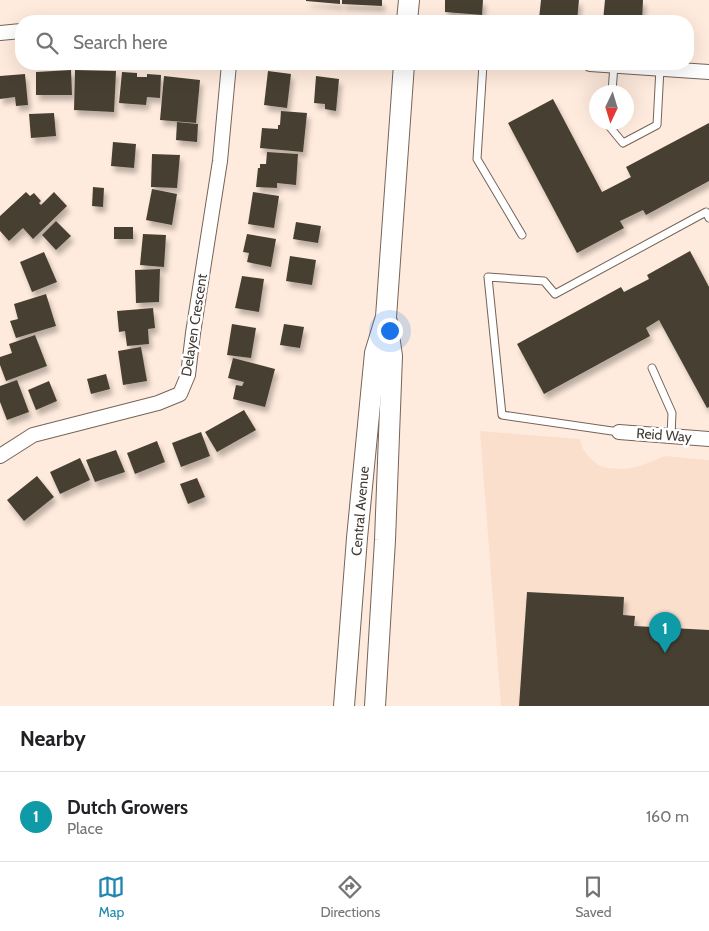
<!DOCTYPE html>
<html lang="en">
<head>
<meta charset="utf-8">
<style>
  body { margin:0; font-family:Cabin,sans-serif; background:#f2f2f2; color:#202124 }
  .compass { position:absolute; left:589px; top:85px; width:45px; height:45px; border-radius:50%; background:#fff; box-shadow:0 5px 20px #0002; rotate:184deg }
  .you { position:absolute; left:389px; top:330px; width:18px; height:18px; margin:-12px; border:4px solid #fff; border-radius:50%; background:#1a73e8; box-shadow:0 0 0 8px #1a73e833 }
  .badge { display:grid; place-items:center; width:32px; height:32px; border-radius:50%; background:#2086af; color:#fff; font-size:16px; font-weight:700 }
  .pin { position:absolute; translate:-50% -41px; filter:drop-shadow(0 1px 2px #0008) }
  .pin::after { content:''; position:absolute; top:26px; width:18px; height:15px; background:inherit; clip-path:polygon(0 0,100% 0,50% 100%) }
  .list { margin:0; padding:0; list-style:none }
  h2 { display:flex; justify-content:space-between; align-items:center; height:65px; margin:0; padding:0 20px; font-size:21px }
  h2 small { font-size:16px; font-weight:400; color:#757577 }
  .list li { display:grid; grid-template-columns:32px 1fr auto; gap:15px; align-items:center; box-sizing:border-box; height:90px; padding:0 20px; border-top:1px solid #e0e0e0 }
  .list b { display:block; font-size:19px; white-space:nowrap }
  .list p { margin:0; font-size:16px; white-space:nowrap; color:#757577 }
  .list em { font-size:16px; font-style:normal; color:#757577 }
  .icon { flex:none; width:28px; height:28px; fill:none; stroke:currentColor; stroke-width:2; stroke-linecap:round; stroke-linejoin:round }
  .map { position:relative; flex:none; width:709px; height:706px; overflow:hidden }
  .search { position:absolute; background:#fff; box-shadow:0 5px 20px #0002; left:15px; right:15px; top:15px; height:55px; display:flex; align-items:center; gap:12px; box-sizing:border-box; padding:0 18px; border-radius:20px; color:#757577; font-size:19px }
  .sheet { height:155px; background:#fff }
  nav { display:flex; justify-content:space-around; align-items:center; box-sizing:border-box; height:70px; border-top:1px solid #e0e0e0; background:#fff; font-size:14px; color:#757577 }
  nav a { display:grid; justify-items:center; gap:2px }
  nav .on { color:#2086af }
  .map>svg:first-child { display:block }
</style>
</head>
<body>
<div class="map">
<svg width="709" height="706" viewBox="0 0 709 706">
  <defs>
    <filter id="shadow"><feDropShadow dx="3" dy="5.5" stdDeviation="2.5" flood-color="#0004"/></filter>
  </defs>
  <rect width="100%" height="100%" fill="#ffebdd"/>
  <!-- built -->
  <polygon fill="#fadfcd" points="480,431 580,439 583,449 588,456 598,465 607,468 624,469 640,466 665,456 709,460 709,706 501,706"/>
  <!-- building -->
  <g fill="#474130" filter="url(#shadow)">
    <polygon points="306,0 340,0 340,4 306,1"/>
    <polygon points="342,0 382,0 382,6 342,4"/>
    <polygon points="445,0 483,0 482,15 445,12"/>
    <polygon points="541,0 579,0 577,21 539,19"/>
    <polygon points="605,0 643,0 642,21 603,21"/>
    <polygon points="71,70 72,95 36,95 36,72"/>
    <polygon points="75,70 116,71 114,112 74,110"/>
    <polygon points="268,71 291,74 287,108 264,105"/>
    <polygon points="122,72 137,73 137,77 147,77 147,74 161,75 160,98 147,97 146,105 119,103"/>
    <polygon points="25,74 28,105 16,106 15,97 0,99 0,76"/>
    <polygon points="164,76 200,80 196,123 160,120"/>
    <polygon points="316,76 339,79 336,111 325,109 325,104 314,103"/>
    <polygon points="553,99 602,192 631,177 626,167 709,123 709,181 646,215 643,210 620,221 624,228 577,253 508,123"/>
    <polygon points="281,111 307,113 303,152 260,148 262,128 278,129 278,125 280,125"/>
    <polygon points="54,113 56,136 31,138 29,114"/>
    <polygon points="177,122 198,124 197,142 176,140"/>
    <polygon points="113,142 136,144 134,168 111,166"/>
    <polygon points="267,152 298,154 296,185 277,183 277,188 256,187 258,168 260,168 260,164 266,164"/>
    <polygon points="152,154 180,155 177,188 151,187"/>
    <polygon points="93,187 104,188 103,207 92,206"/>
    <polygon points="152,189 177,194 172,225 146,220"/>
    <polygon points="26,192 30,196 34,193 41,201 39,203 41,205 54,192 67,206 33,239 23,228 9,241 0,231 0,216"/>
    <polygon points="253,192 279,196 274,228 248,224"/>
    <polygon points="56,221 71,236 56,250 42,235"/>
    <polygon points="296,222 321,226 318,243 293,239"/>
    <rect x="114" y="227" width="19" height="12"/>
    <polygon points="143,234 166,235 164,267 140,265"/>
    <polygon points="247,234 276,239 271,267 247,262 249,253 243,252"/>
    <polygon points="690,251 709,287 709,407 707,408 659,320 646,328 650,336 544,394 517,344 621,287 624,292 649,279 647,275"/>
    <polygon points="44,252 57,282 32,292 20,262"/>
    <polygon points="290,256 316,260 312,285 286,281"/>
    <polygon points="160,269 159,302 136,303 135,270"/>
    <polygon points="242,276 264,279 259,312 235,308"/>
    <polygon points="46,294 56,326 16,338 10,321 18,319 14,304"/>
    <polygon points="153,308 155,328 148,329 149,344 127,346 125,331 119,332 117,311"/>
    <polygon points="232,324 256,328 251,358 227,355"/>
    <polygon points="284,324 304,327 300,348 280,345"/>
    <polygon points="35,335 47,366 6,381 0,365 0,357 12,353 9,344"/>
    <polygon points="141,347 147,381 123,385 118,351"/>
    <polygon points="233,358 275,369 265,407 233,399 236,385 242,386 244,382 228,378"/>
    <polygon points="106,374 110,389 91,394 87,379"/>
    <polygon points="17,380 29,412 7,420 0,402 0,386"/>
    <polygon points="49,381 57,401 36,410 28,390"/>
    <polygon points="244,410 256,430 217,452 205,432"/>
    <polygon points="201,432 210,456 181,467 172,443"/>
    <polygon points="157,441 165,462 135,474 127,453"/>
    <polygon points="116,450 125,472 95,482 86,460"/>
    <polygon points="80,458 90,480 60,494 50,472"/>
    <polygon points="37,476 54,497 24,521 7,500"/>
    <polygon points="197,478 205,497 188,504 180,484"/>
    <polygon points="527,592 624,597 623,615 635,616 634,626 709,630 709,706 519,706"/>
  </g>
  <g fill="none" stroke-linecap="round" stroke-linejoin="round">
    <defs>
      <g id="lane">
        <polyline points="483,64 477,159 522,235"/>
        <polyline points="612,92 614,65"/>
        <polyline points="609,122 609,126 623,143 657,125 660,68"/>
        <polyline points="652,368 672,413 671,436"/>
        <polyline points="619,432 502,415 488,277 544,281 555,294 706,212 709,218"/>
      </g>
      <g id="street">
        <polyline points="0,33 21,31"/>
        <polyline points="590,64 709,72"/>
        <polyline points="619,432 709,439"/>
        <polyline points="0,456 33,435 158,403 180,394 188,375 193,333 220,161 229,64"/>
      </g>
      <g id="secondary">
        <polyline points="407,21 409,0"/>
        <polyline points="344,706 357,538 375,353 386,317 404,64"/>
        <polyline points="375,706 385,540 392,356 387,322"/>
      </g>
    </defs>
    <!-- lane casing -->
    <use href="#lane" stroke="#756458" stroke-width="9"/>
    <!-- street casing -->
    <use href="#street" stroke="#756458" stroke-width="16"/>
    <!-- secondary casing -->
    <use href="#secondary" stroke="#756458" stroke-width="22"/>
    <!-- lane -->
    <use href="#lane" stroke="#fff" stroke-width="7"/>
    <!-- street -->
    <use href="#street" stroke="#fff" stroke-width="14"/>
    <!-- secondary -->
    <use href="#secondary" stroke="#fff" stroke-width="20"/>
  </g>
  <g text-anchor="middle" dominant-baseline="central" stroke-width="5" stroke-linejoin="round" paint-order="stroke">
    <!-- street labels -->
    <g font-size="14" fill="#433b35" stroke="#fff">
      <text transform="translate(194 325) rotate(-81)">Delayen Crescent</text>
      <text transform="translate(664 435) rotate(4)">Reid Way</text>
      <text transform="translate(360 511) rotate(-85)">Central Avenue</text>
    </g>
  </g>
</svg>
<svg class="compass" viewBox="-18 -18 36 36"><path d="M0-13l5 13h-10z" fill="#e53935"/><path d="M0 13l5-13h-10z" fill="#757577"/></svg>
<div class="you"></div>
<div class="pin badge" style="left:665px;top:653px;background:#0f9aa8">1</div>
<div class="search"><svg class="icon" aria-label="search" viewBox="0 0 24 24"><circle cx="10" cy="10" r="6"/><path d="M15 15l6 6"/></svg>Search here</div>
</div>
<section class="sheet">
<h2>Nearby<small></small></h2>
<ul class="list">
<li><span class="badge" style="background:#0f9aa8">1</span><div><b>Dutch Growers</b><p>Place</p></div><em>160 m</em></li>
</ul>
</section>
<nav>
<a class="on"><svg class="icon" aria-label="map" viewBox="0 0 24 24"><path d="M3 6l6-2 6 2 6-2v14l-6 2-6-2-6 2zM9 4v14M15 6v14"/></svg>Map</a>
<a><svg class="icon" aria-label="directions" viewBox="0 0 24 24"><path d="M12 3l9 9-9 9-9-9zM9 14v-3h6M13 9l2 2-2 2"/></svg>Directions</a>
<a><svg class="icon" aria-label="saved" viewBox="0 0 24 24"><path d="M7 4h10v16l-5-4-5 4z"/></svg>Saved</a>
</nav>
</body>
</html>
